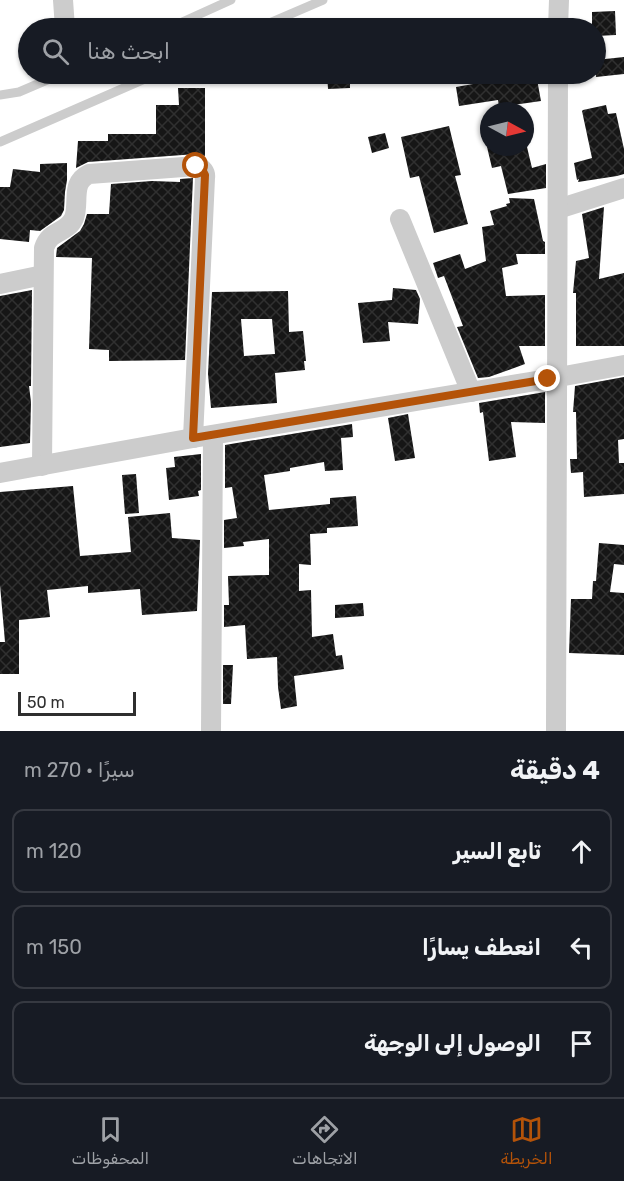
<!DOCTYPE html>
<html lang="ar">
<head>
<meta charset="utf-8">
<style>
  body { margin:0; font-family:Rubik,"Noto Naskh Arabic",sans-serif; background:#242831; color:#f1f3f6; direction:rtl }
  .compass { position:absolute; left:480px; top:102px; width:54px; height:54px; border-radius:50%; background:#171b24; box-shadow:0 2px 4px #0004; rotate:97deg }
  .scale { position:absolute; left:18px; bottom:15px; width:118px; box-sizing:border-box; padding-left:6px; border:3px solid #2f2f2f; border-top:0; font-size:16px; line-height:21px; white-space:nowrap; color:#2f2f2f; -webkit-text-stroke:4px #fff; paint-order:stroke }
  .stop { position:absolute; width:18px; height:18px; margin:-14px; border:4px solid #b45309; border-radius:50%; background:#fff }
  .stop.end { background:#b45309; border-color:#fff; box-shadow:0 2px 6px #0008 }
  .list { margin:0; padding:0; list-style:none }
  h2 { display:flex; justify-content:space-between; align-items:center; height:78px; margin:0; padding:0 24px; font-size:26px }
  h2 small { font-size:20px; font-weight:400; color:#9ea1a6 }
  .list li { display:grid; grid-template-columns:39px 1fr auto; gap:18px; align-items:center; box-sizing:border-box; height:84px; margin:0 12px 12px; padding:0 12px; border:2px solid #363941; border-radius:12px }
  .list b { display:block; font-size:22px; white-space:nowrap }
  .list em { font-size:20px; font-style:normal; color:#9ea1a6 }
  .icon { flex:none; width:33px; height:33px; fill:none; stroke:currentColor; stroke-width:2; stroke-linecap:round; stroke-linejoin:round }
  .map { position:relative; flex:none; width:624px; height:731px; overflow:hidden; direction:ltr }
  .search { position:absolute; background:#171b24; box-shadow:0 2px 4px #0004; left:18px; right:18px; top:18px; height:66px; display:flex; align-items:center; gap:15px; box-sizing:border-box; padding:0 21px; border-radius:33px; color:#9ea1a6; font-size:22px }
  .sheet { height:366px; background:#171b24 }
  nav { display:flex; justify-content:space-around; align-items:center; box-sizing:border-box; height:84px; border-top:2px solid #363941; background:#171b24; font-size:16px; color:#9ea1a6 }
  nav a { display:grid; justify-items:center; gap:3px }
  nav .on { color:#b45309 }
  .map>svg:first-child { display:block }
</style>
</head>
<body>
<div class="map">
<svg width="624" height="731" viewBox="0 0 624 731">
  <defs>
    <pattern id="building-cross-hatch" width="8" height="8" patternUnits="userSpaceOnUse" patternTransform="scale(1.5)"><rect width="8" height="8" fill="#161616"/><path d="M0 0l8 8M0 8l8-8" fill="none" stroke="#303030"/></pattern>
  </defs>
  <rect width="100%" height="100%" fill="#fff"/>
  <!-- building -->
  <g fill="url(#building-cross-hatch)" fill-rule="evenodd">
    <polygon points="615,11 616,35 596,36 596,28 592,28 592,12"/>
    <polygon points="624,57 624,74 596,77 596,62 605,59"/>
    <polygon points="327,74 350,74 350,88 328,89"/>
    <polygon points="521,74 536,74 541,101 499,107 498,100 459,106 456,87 513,77 512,75"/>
    <polygon points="178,88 205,88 205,156 196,154 88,162 76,168 78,141 108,141 108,134 156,134 156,105 179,105"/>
    <polygon points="606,105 608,114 616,113 624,149 624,174 617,176 578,182 579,179 577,180 574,163 592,158 582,111 583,110"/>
    <polygon points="449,126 461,175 455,176 468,224 434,233 419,176 410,178 401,137"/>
    <polygon points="385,133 389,148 372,153 368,137"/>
    <polygon points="487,147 527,147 532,168 546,164 546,188 508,194 501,166 492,168"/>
    <polygon points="67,163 67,180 65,192 64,210 61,216 40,231 30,230 29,242 0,239 0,187 10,187 13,169 40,172 40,164"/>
    <polygon points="193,178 185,360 109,361 109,350 89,349 92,258 56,257 57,248 80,231 84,224 87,214 109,214 111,184 152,181 180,182 180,179"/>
    <polygon points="509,198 534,199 543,241 545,242 545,254 516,254 518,264 502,268 506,296 545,295 545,346 519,346 525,364 489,377 478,378 457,327 463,326 444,276 438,278 433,263 460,254 465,269 486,261 482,227 494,225 490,211 507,206 506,204 510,203"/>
    <polygon points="604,207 599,279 624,273 624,346 576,346 576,293 573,293 576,261 589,258 582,214"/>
    <polygon points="393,288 416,290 420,299 418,324 388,322 390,341 363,343 358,303 392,300"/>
    <polygon points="32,290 31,386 29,386 31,402 30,443 0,447 0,296"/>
    <path d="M288,291l1,41 14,-1 3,30h-2l1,9 -30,3 2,30 -66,5 -3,-34 4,-82zM241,319h31l3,35 -31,2z"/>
    <polygon points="624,377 624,439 618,440 619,463 624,463 624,494 584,497 583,472 571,473 570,459 577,459 576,412 573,412 575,386"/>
    <polygon points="545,392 545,423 511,422 516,457 489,461 483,412 480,413 479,403"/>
    <polygon points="408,414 415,458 395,461 388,418"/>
    <polygon points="352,424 353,437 341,438 343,470 325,471 324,462 290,468 290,471 264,475 269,510 330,504 330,498 356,496 358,526 327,528 327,533 310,534 311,565 299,564 299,591 311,590 312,637 333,634 336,656 342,655 344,669 294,676 297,706 281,709 278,687 277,657 247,659 245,625 224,627 224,605 229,605 228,576 269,575 269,539 243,542 244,546 224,548 224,520 237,518 232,487 225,488 225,445"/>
    <polygon points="201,454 201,490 198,491 199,496 169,500 166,468 175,467 174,457"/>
    <polygon points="136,474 139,513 125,514 122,475"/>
    <polygon points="73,486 80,556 131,552 128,517 170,513 172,538 200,540 197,611 142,615 140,589 88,593 88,586 47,590 50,617 19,620 19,674 0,674 0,642 5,642 0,585 0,492"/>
    <polygon points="599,543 624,545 624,565 614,564 610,592 624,593 624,655 569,653 571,599 592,599 593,581 596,581"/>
    <polygon points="363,603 364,616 335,618 335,605"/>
    <polygon points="223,665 233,665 231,704 223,704"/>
  </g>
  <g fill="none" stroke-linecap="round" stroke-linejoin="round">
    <!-- lane -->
    <g stroke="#ccc" stroke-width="9">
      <polyline points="169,28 231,0"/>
      <polyline points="258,28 323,0"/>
      <polyline points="0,95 19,92 61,74"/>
      <polyline points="0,142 156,74"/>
    </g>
    <!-- street -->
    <g stroke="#ccc" stroke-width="20">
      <polyline points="63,0 65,28"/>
      <polyline points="558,28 559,0"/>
      <polyline points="558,209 624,188"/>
      <polyline points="400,219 471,392"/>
      <polyline points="0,284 43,275"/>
      <path d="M42,466l2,-218c6,-19 23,-14 30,-30 6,-16 -4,-35 15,-44l108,-8c5,2 9,6 8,12l-12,260"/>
      <polyline points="0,473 193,438 548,379 624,365"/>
      <polyline points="211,731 213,436"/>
      <polyline points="556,731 558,74"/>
    </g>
  </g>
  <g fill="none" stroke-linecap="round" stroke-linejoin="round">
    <!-- route -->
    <polyline stroke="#b45309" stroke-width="8" points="196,166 202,169 205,175 193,438 548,379"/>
  </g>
</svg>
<svg class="compass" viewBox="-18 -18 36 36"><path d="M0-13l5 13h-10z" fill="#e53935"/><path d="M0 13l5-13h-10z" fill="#9ea1a6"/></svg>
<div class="scale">50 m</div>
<div class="stop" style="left:196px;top:166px"></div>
<div class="stop end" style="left:548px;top:379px"></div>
<div class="search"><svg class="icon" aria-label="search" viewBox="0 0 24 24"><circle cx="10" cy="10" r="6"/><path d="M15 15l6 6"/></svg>ابحث هنا</div>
</div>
<section class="sheet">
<h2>4 دقيقة<small>سيرًا · 270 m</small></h2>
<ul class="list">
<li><svg class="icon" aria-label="ahead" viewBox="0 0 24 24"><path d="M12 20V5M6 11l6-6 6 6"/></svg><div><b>تابع السير</b></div><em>120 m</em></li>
<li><svg class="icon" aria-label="left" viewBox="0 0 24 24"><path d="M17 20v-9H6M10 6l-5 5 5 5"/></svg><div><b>انعطف يسارًا</b></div><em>150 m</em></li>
<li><svg class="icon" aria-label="arrive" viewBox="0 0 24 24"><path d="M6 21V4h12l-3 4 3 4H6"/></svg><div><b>الوصول إلى الوجهة</b></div></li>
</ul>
</section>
<nav>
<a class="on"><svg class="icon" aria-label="map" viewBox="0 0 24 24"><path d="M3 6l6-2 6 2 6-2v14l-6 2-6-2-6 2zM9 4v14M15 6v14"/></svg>الخريطة</a>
<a><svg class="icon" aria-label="directions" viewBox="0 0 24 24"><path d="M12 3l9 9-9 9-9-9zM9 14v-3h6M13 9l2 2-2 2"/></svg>الاتجاهات</a>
<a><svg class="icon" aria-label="saved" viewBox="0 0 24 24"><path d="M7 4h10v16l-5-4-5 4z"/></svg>المحفوظات</a>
</nav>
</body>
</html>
